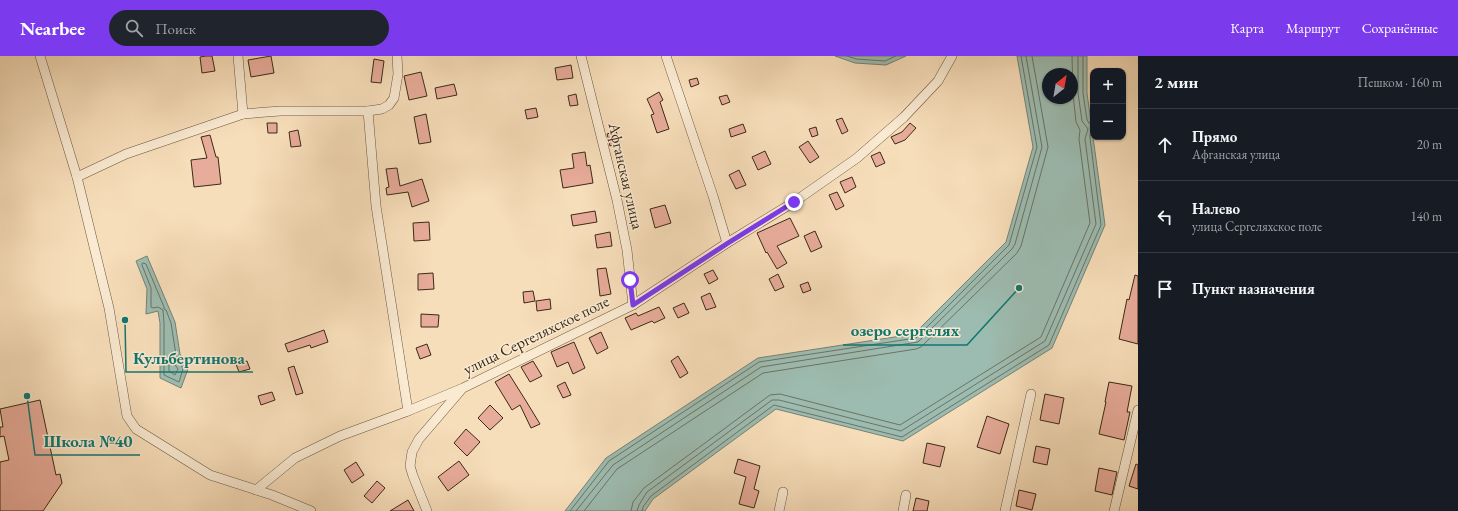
<!DOCTYPE html>
<html lang="ru">
<head>
<meta charset="utf-8">
<style>
  body { margin:0; font-family:"EB Garamond",serif; background:#20242c; color:#f1f3f6 }
  .controls { position:absolute; right:12px; top:12px; display:grid; overflow:hidden; border-radius:8px; box-shadow:0 1px 3px #0004 }
  .controls button { width:36px; height:36px; display:grid; place-items:center; padding:0; border:0; border-bottom:1px solid #363941; background:#171b24; color:#f1f3f6; font:20px sans-serif }
  .compass { position:absolute; left:1042px; top:12px; width:36px; height:36px; border-radius:50%; background:#171b24; box-shadow:0 1px 3px #0004; rotate:31deg }
  .stop { position:absolute; width:12px; height:12px; margin:-9px; border:3px solid #7c3aed; border-radius:50%; background:#fff }
  .stop.end { background:#7c3aed; border-color:#fff; box-shadow:0 1px 4px #0008 }
  .list { margin:0; padding:0; list-style:none }
  h2 { display:flex; justify-content:space-between; align-items:center; height:52px; margin:0; padding:0 16px; font-size:17px }
  h2 small { font-size:13px; font-weight:400; color:#9ea1a6 }
  .list li { display:grid; grid-template-columns:26px 1fr auto; gap:12px; align-items:center; box-sizing:border-box; height:72px; padding:0 16px; border-top:1px solid #363941 }
  .list b { display:block; font-size:15px; white-space:nowrap }
  .list p { margin:0; font-size:13px; white-space:nowrap; color:#9ea1a6 }
  .list em { font-size:13px; font-style:normal; color:#9ea1a6 }
  .icon { flex:none; width:22px; height:22px; fill:none; stroke:currentColor; stroke-width:2; stroke-linecap:round; stroke-linejoin:round }
  .map { position:relative; flex:none; width:1138px; height:455px; overflow:hidden }
  header { display:flex; align-items:center; gap:24px; box-sizing:border-box; height:56px; padding:0 20px; background:#7c3aed; color:#fff }
  header strong { font-size:19px }
  nav { display:flex; gap:22px; margin-inline-start:auto; font-size:14px }
  .search { width:280px; height:36px; background:#20242c; display:flex; align-items:center; gap:10px; box-sizing:border-box; padding:0 14px; border-radius:22px; color:#9ea1a6; font-size:15px }
  main { display:flex }
  aside { flex:1; background:#171b24 }
  .map>svg:first-child { display:block }
</style>
</head>
<body>
<header>
<strong>Nearbee</strong>
<div class="search"><svg class="icon" aria-label="search" viewBox="0 0 24 24"><circle cx="10" cy="10" r="6"/><path d="M15 15l6 6"/></svg>Поиск</div>
<nav><a>Карта</a><a>Маршрут</a><a>Сохранённые</a></nav>
</header>
<main>
<div class="map">
<svg width="1138" height="455" viewBox="0 0 1138 455">
  <rect width="100%" height="100%" fill="#f7deba"/>
  <filter id="stains"><feTurbulence type="fractalNoise" baseFrequency=".005" numOctaves="4"/><feColorMatrix values="0 0 0 0 .2 0 0 0 0 .09 0 0 0 0 .02 0 0 0 .5 -.17"/></filter>
  <radialGradient id="worn" r=".72"><stop offset=".6" stop-color="#630" stop-opacity="0"/><stop offset="1" stop-color="#630" stop-opacity=".3"/></radialGradient>
  <!-- water -->
  <g fill="#9dbcb1" stroke="#758274" fill-rule="evenodd">
    <polygon points="835,0 906,0 886,9 855,7"/>
    <path d="M1017,0h70v37l18,132 -53,123 -149,93 -127,-32 -123,90 -8,12h-80l41,-53 152,-100 156,-24 92,-92 27,-95zM1048,18h24v24h-24z"/>
    <polygon points="147,200 175,266 180,298 188,313 181,332 160,322 160,267 158,255 146,258 147,233 136,205"/>
  </g>
  <g fill="none" stroke-linecap="round" stroke-linejoin="round">
    <!-- shore -->
    <g stroke="#6c7364" stroke-width="1">
      <polyline points="847,0 856,3 885,5 896,0"/>
      <polyline points="1083,0 1083,37 1087,64 1089,67 1093,68"/>
      <polygon points="143,207 146,208 164,251 164,253 166,254 171,267 176,299 183,313 179,326 164,319 164,267 163,254 158,251 153,252 151,251 151,232 142,209"/>
      <polygon points="171,303 178,313 175,319 169,315 169,304"/>
      <polyline points="570,455 609,405 759,306 916,282 1009,189 1037,91 1021,0"/>
      <polyline points="576,455 613,409 761,311 918,286 1012,193 1015,188 1042,91 1026,0"/>
      <polyline points="584,455 617,413 763,317 916,293 921,291 1017,197 1021,190 1048,91 1032,0"/>
      <polyline points="631,455 633,446 644,432 770,339 780,338 900,369 1041,281 1090,167 1079,83 1080,74 1076,66 1073,38 1072,0"/>
      <polyline points="637,455 639,449 647,436 772,344 779,344 901,375 1045,285 1096,168 1085,83 1088,73 1082,65 1078,37 1078,0"/>
      <polyline points="642,455 643,451 651,440 774,349 902,381 1049,289 1101,169 1090,82 1090,79 1093,77"/>
    </g>
  </g>
  <!-- building -->
  <g fill="#e8ac9a" stroke="#3a2a18">
    <polygon points="206,0 212,0 215,15 202,17 200,1"/>
    <polygon points="271,0 274,17 251,21 248,4"/>
    <polygon points="374,3 384,5 381,27 371,26"/>
    <polygon points="571,9 573,22 557,24 555,12"/>
    <polygon points="421,16 427,40 409,44 404,20"/>
    <polygon points="697,22 699,28 691,31 689,24"/>
    <polygon points="454,28 457,39 437,43 435,32"/>
    <polygon points="659,36 663,44 660,46 669,73 657,77 651,59 654,58 647,43"/>
    <polygon points="576,38 578,49 570,50 568,40"/>
    <polygon points="727,39 730,46 722,49 719,41"/>
    <polygon points="536,52 538,61 527,63 525,54"/>
    <polygon points="426,58 431,86 419,88 414,61"/>
    <polygon points="842,62 848,75 842,78 836,64"/>
    <polygon points="267,67 277,67 277,77 268,77"/>
    <polygon points="910,67 916,72 905,84 895,88 891,81 902,76"/>
    <polygon points="743,68 746,76 731,81 729,73"/>
    <polygon points="816,71 818,79 812,81 809,73"/>
    <polygon points="298,74 301,90 291,91 289,76"/>
    <polygon points="616,75 620,87 610,90 607,78"/>
    <polygon points="210,79 216,101 218,101 221,128 194,131 191,104 207,102 201,81"/>
    <polygon points="808,85 819,101 810,107 799,91"/>
    <polygon points="765,95 771,108 758,114 752,101"/>
    <polygon points="585,96 587,110 590,109 593,127 563,132 560,114 574,112 572,98"/>
    <polygon points="880,96 885,107 876,111 871,100"/>
    <polygon points="397,112 400,130 422,123 429,145 412,151 408,136 387,139 386,132 389,131 386,113"/>
    <polygon points="739,114 746,129 736,133 729,119"/>
    <polygon points="852,121 856,131 845,137 840,126"/>
    <polygon points="837,136 844,150 836,154 829,139"/>
    <polygon points="665,149 671,167 655,172 650,153"/>
    <polygon points="595,155 597,166 573,170 571,159"/>
    <polygon points="790,162 799,180 777,190 787,207 777,213 767,196 766,197 757,177"/>
    <polygon points="429,166 430,184 414,185 413,167"/>
    <polygon points="815,175 822,191 811,196 804,180"/>
    <polygon points="610,176 612,190 597,192 595,179"/>
    <polygon points="606,212 611,238 600,240 597,213"/>
    <polygon points="713,214 718,223 709,228 704,218"/>
    <polygon points="433,217 434,233 418,234 418,218"/>
    <polygon points="778,218 784,231 775,235 769,223"/>
    <polygon points="1135,219 1138,220 1138,288 1119,283 1127,243 1129,244"/>
    <polygon points="808,226 811,234 803,237 800,229"/>
    <polygon points="533,235 535,245 524,247 523,236"/>
    <polygon points="710,237 716,251 706,254 701,241"/>
    <polygon points="550,243 551,253 537,255 536,245"/>
    <polygon points="684,247 689,257 678,262 673,252"/>
    <polygon points="659,251 665,262 654,267 652,265 631,274 625,262 636,257 638,260"/>
    <polygon points="421,258 439,259 438,271 421,271"/>
    <polygon points="324,274 328,286 311,292 310,289 288,296 285,288"/>
    <polygon points="601,276 608,292 597,298 589,282"/>
    <polygon points="574,286 585,312 573,318 568,306 557,311 551,296"/>
    <polygon points="427,288 431,299 420,303 416,292"/>
    <polygon points="678,300 688,317 680,322 671,305"/>
    <polygon points="247,305 250,313 239,316 236,308"/>
    <polygon points="533,305 542,320 530,326 521,311"/>
    <polygon points="294,310 303,337 296,339 288,312"/>
    <polygon points="509,318 526,345 540,368 531,372 520,349 512,354 495,326"/>
    <polygon points="565,326 571,339 563,342 557,330"/>
    <polygon points="1109,326 1132,330 1127,356 1130,356 1124,384 1099,378 1106,346 1105,346"/>
    <polygon points="272,336 275,344 261,349 258,340"/>
    <polygon points="1045,338 1064,342 1059,368 1040,364"/>
    <polygon points="40,344 56,419 60,418 62,427 43,455 0,455 0,406 9,404 4,380 0,381 0,371 3,371 0,353"/>
    <polygon points="490,349 503,362 490,374 478,362"/>
    <polygon points="987,360 1009,368 1000,398 977,391"/>
    <polygon points="466,373 480,386 467,400 454,387"/>
    <polygon points="927,387 945,391 940,411 923,407"/>
    <polygon points="1036,390 1050,393 1047,409 1033,406"/>
    <polygon points="738,403 760,410 754,433 759,435 754,452 739,448 746,421 734,417"/>
    <polygon points="459,405 469,419 448,435 438,421"/>
    <polygon points="356,406 364,419 352,427 344,414"/>
    <polygon points="1136,408 1138,409 1138,433 1129,430"/>
    <polygon points="1099,412 1117,416 1112,439 1095,435"/>
    <polygon points="377,425 385,432 372,447 364,440"/>
    <polygon points="1019,434 1036,438 1032,454 1016,450"/>
    <polygon points="916,442 929,445 927,455 913,455"/>
    <polygon points="408,444 414,455 390,455"/>
  </g>
  <g fill="none" stroke-linecap="round" stroke-linejoin="round">
    <defs>
      <g id="street">
        <polyline points="40,0 77,121 109,252 127,360 136,373 210,419 272,439 311,455"/>
        <polyline points="238,0 243,58"/>
        <polyline points="581,0 617,144 627,194 633,249"/>
        <polyline points="666,0 713,140 727,187"/>
        <polyline points="77,121 126,98 243,58 280,55 368,55 382,53 389,49 394,42 398,18 397,0"/>
        <polyline points="408,355 463,332 633,249 727,187 794,146 857,102 904,61 938,25 952,0"/>
        <polyline points="256,434 295,402 340,380 408,355 376,150 368,55"/>
        <polyline points="427,455 413,420 410,410 412,396 419,383 461,334"/>
        <polyline points="779,455 783,436"/>
        <polyline points="903,455 906,439"/>
        <polyline points="1005,455 1031,338"/>
        <polyline points="1114,455 1138,354"/>
      </g>
    </defs>
    <!-- street casing -->
    <use href="#street" stroke="#695740" stroke-width="10"/>
    <!-- street -->
    <use href="#street" stroke="#faead2" stroke-width="9"/>
  </g>
  <g fill="none" stroke-linecap="round" stroke-linejoin="round">
    <!-- route -->
    <polyline stroke="#7c3aed" stroke-width="5" points="630,224 633,249 728,187 794,146"/>
  </g>
  <g text-anchor="middle" dominant-baseline="central" stroke-width="3" stroke-linejoin="round" paint-order="stroke">
    <!-- street labels -->
    <g font-size="16" fill="#3a2a18" stroke="#faead2">
      <text transform="translate(626 120) rotate(77)">Афганская улица</text>
      <text transform="translate(536 279) rotate(-26)">улица Сергеляхское поле</text>
    </g>
  </g>
  <!-- callouts -->
  <path fill="none" stroke="#0f766e" stroke-width="1.5" d="M1019 232L967 289H843M125 264L126 316H253M27 340L35 399H140"/>
  <g fill="#0f766e" stroke="#faead2" stroke-width="1.5">
    <circle cx="1019" cy="232" r="4"/>
    <circle cx="125" cy="264" r="4"/>
    <circle cx="27" cy="340" r="4"/>
  </g>
  <g font-size="17" text-anchor="middle" font-weight="bold" fill="#0f766e" stroke="#faead2" stroke-width="3" stroke-linejoin="round" paint-order="stroke">
    <text x="905" y="280">озеро сергелях</text>
    <text x="189" y="308">Кульбертинова</text>
    <text x="88" y="391">Школа №40</text>
  </g>
  <rect width="100%" height="100%" filter="url(#stains)"/>
  <rect width="100%" height="100%" fill="url(#worn)"/>
</svg>
<div class="controls">
<button>+</button>
<button>−</button>
</div>
<svg class="compass" viewBox="-18 -18 36 36"><path d="M0-13l5 13h-10z" fill="#e53935"/><path d="M0 13l5-13h-10z" fill="#9ea1a6"/></svg>
<div class="stop" style="left:630px;top:224px"></div>
<div class="stop end" style="left:794px;top:146px"></div>
</div>
<aside>
<h2>2 мин<small>Пешком · 160 m</small></h2>
<ul class="list">
<li><svg class="icon" aria-label="ahead" viewBox="0 0 24 24"><path d="M12 20V5M6 11l6-6 6 6"/></svg><div><b>Прямо</b><p>Афганская улица</p></div><em>20 m</em></li>
<li><svg class="icon" aria-label="left" viewBox="0 0 24 24"><path d="M17 20v-9H6M10 6l-5 5 5 5"/></svg><div><b>Налево</b><p>улица Сергеляхское поле</p></div><em>140 m</em></li>
<li><svg class="icon" aria-label="arrive" viewBox="0 0 24 24"><path d="M6 21V4h12l-3 4 3 4H6"/></svg><div><b>Пункт назначения</b></div></li>
</ul>
</aside>
</main>
</body>
</html>
